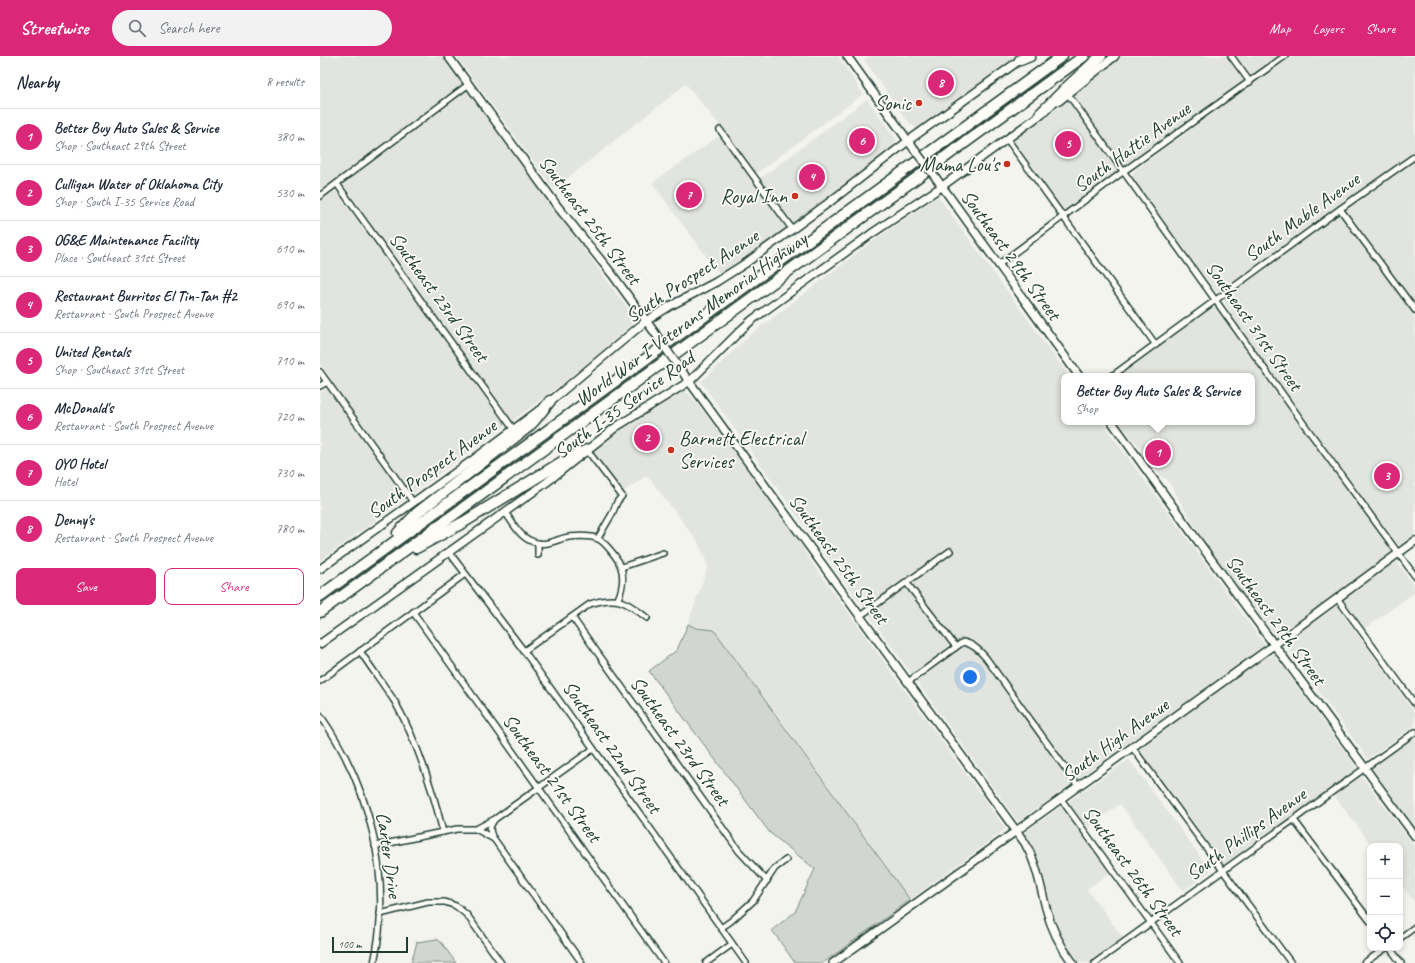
<!DOCTYPE html>
<html lang="en">
<head>
<meta charset="utf-8">
<style>
  body { margin:0; font-family:Caveat,sans-serif; background:#f2f2f3; color:#1f2937 }
  .controls { position:absolute; right:12px; bottom:12px; display:grid; overflow:hidden; border-radius:8px; box-shadow:0 2px 6px #0003 }
  .controls button { width:36px; height:36px; display:grid; place-items:center; padding:0; border:0; border-bottom:1px solid #e0e1e3; background:#fff; color:#1f2937; font:20px sans-serif }
  .scale { position:absolute; left:12px; bottom:10px; width:76px; box-sizing:border-box; padding-left:4px; border:2px solid #1f3d34; border-top:0; font-size:11px; line-height:14px; white-space:nowrap; color:#1f3d34; -webkit-text-stroke:3px #fdfcf7; paint-order:stroke }
  .you { position:absolute; left:650px; top:621px; width:14px; height:14px; margin:-10px; border:3px solid #fff; border-radius:50%; background:#1a73e8; box-shadow:0 0 0 6px #1a73e833 }
  .badge { display:grid; place-items:center; width:26px; height:26px; border-radius:50%; background:#db2777; color:#fff; font-size:13px; font-weight:700 }
  .pin { position:absolute; translate:-50% -50%; border:2px solid #fff; box-shadow:0 1px 4px #0006 }
  .popup { position:absolute; left:741px; top:317px; width:194px; height:52px; box-sizing:border-box; display:grid; place-content:center; border-radius:8px; background:#fff; filter:drop-shadow(0 1px 3px #0005); font-size:13px; white-space:nowrap; color:#747a83 }
  .popup b { font-size:15px; color:#1f2937 }
  .popup::after { content:''; position:absolute; left:50%; top:100%; margin-left:-8px; border:8px solid transparent; border-top-color:#fff }
  .list { margin:0; padding:0; list-style:none }
  h2 { display:flex; justify-content:space-between; align-items:center; height:52px; margin:0; padding:0 16px; font-size:17px }
  h2 small { font-size:13px; font-weight:400; color:#747a83 }
  .list li { display:grid; grid-template-columns:26px 1fr auto; gap:12px; align-items:center; box-sizing:border-box; height:56px; padding:0 16px; border-top:1px solid #e0e1e3 }
  .list b { display:block; font-size:15px; white-space:nowrap }
  .list p { margin:0; font-size:13px; white-space:nowrap; color:#747a83 }
  .list em { font-size:13px; font-style:normal; color:#747a83 }
  .actions { display:flex; gap:8px; padding:12px 16px }
  .actions a { flex:1; padding:9px 0; border:1px solid #db2777; border-radius:8px; text-align:center; font-size:14px; color:#db2777 }
  .actions .main { background:#db2777; color:#fff }
  .icon { flex:none; width:22px; height:22px; fill:none; stroke:currentColor; stroke-width:2; stroke-linecap:round; stroke-linejoin:round }
  .map { position:relative; flex:none; width:1095px; height:907px; overflow:hidden }
  header { display:flex; align-items:center; gap:24px; box-sizing:border-box; height:56px; padding:0 20px; background:#db2777; color:#fff }
  header strong { font-size:19px }
  nav { display:flex; gap:22px; margin-inline-start:auto; font-size:14px }
  .search { width:280px; height:36px; background:#f2f2f3; display:flex; align-items:center; gap:10px; box-sizing:border-box; padding:0 14px; border-radius:22px; color:#747a83; font-size:15px }
  main { display:flex }
  aside { flex:1; background:#fff }
  .map>svg:first-child { display:block }
</style>
</head>
<body>
<header>
<strong>Streetwise</strong>
<div class="search"><svg class="icon" aria-label="search" viewBox="0 0 24 24"><circle cx="10" cy="10" r="6"/><path d="M15 15l6 6"/></svg>Search here</div>
<nav><a>Map</a><a>Layers</a><a>Share</a></nav>
</header>
<main>
<aside>
<h2>Nearby<small>8 results</small></h2>
<ul class="list">
<li><span class="badge">1</span><div><b>Better Buy Auto Sales &amp; Service</b><p>Shop · Southeast 29th Street</p></div><em>380 m</em></li>
<li><span class="badge">2</span><div><b>Culligan Water of Oklahoma City</b><p>Shop · South I-35 Service Road</p></div><em>530 m</em></li>
<li><span class="badge">3</span><div><b>OG&amp;E Maintenance Facility</b><p>Place · Southeast 31st Street</p></div><em>610 m</em></li>
<li><span class="badge">4</span><div><b>Restaurant Burritos El Tin-Tan #2</b><p>Restaurant · South Prospect Avenue</p></div><em>690 m</em></li>
<li><span class="badge">5</span><div><b>United Rentals</b><p>Shop · Southeast 31st Street</p></div><em>710 m</em></li>
<li><span class="badge">6</span><div><b>McDonald's</b><p>Restaurant · South Prospect Avenue</p></div><em>720 m</em></li>
<li><span class="badge">7</span><div><b>OYO Hotel</b><p>Hotel</p></div><em>730 m</em></li>
<li><span class="badge">8</span><div><b>Denny's</b><p>Restaurant · South Prospect Avenue</p></div><em>780 m</em></li>
</ul>
<div class="actions"><a class="main">Save</a><a>Share</a></div>
</aside>
<div class="map">
<svg width="1095" height="907" viewBox="0 0 1095 907">
  <rect width="100%" height="100%" fill="#f4f4ef"/>
  <filter id="ink" filterUnits="userSpaceOnUse"><feTurbulence type="fractalNoise" baseFrequency=".025" numOctaves="2"/><feDisplacementMap in="SourceGraphic" scale="8" xChannelSelector="R" yChannelSelector="G"/><feConvolveMatrix kernelMatrix="1 2 1 2 8 2 1 2 1" color-interpolation-filters="sRGB"/></filter>
  <g filter="url(#ink)">
    <!-- built -->
    <g fill="#e2e5df">
      <polygon points="0,0 122,0 316,264 272,304 214,349 0,505 0,337 14,328 0,308"/>
      <polygon points="136,0 518,0 543,38 436,118 413,86 366,28 234,133"/>
      <polygon points="550,0 701,0 598,73 596,73 584,61 544,4"/>
      <polygon points="801,0 908,0 922,20 923,27 808,109 806,109 801,106 755,40 756,36"/>
      <polygon points="915,0 961,0 933,19 926,16"/>
      <polygon points="971,0 1095,0 1095,248 1022,149 904,234 900,236 895,235 813,123 813,117 816,113"/>
      <polygon points="547,43 573,79 576,83 574,88 571,93 554,107 472,168 439,123"/>
      <polygon points="745,45 751,48 797,111 798,116 797,119 745,156 742,156 695,90 694,85 696,81"/>
      <polygon points="399,80 400,80 466,172 401,220 332,127"/>
      <polygon points="618,140 749,320 744,320 744,366 782,366 945,589 698,766 381,326 430,279 554,184"/>
      <polygon points="1020,160 1023,161 1095,261 1095,481 1082,490 1077,488 982,359 922,276 904,245 907,239 1016,161"/>
      <polygon points="896,251 1071,491 1071,495 1070,499 967,576 961,578 957,579 953,576 885,487 848,425 846,423 842,422 821,393 798,366 932,366 932,320 798,320 888,254 892,252"/>
      <polygon points="363,334 370,339 412,391 477,482 490,504 686,773 590,844 466,671 394,574 376,572 368,568 388,510 378,486 329,422 325,421 303,436 273,396 279,388 325,357"/>
      <polygon points="1076,505 1095,531 1095,536 1044,573 1022,543"/>
      <polygon points="1017,550 1095,657 1095,669 1048,703 964,588"/>
      <polygon points="954,599 1035,709 1036,713 1014,731 967,766 907,807 905,808 903,807 819,695 820,692 826,686 942,602"/>
      <polygon points="1095,680 1095,771 1051,712"/>
      <polygon points="809,703 891,815 863,835 800,748 767,772 796,812 767,833 804,883 771,907 756,907 742,885 734,866 725,822 703,777"/>
      <polygon points="1040,722 1044,723 1095,791 1095,847 1080,827 1080,790 1052,790 1014,739"/>
    </g>
    <!-- green -->
    <g fill="#d1d6d1" stroke="#788a82">
      <polygon points="368,568 376,572 394,574 590,844 503,907 475,907 452,874 475,856 495,813 450,777 329,615 357,594"/>
      <polygon points="117,883 121,886 136,907 91,907 97,886"/>
    </g>
    <g fill="none" stroke-linecap="round" stroke-linejoin="round">
      <defs>
        <g id="street">
          <polyline points="911,0 930,26"/>
          <polyline points="748,38 986,371 1095,520"/>
          <polyline points="400,74 472,173"/>
          <polyline points="687,83 836,289"/>
          <polyline points="17,128 194,374"/>
          <polyline points="0,140 149,28"/>
          <polyline points="1020,153 1095,254"/>
          <polyline points="678,209 804,115 965,0"/>
          <polyline points="0,316 93,446"/>
          <polyline points="792,320 1020,153 1095,100"/>
          <polyline points="0,330 7,326"/>
          <polyline points="267,394 302,440 297,446 292,458 278,482"/>
          <path d="M185,456c8,11 15,26 29,30 11,4 20,-1 30,-4 8,-2 26,-3 34,1 6,2 13,12 17,17 10,13 9,29 3,43"/>
          <polyline points="129,496 204,595 426,907"/>
          <polyline points="218,499 218,487"/>
          <polyline points="302,511 343,497"/>
          <path d="M586,526l50,65 7,-5c10,2 16,8 23,16l92,128"/>
          <polyline points="1017,542 1095,648"/>
          <polyline points="93,556 344,907"/>
          <polyline points="540,560 630,495"/>
          <polyline points="252,561 419,795 447,825"/>
          <path d="M40,595c11,17 24,34 35,51 23,41 37,85 48,130"/>
          <path d="M204,595l66,-47c27,-9 36,-3 57,14"/>
          <polyline points="0,625 145,518"/>
          <polyline points="588,626 636,591"/>
          <path d="M0,659c50,71 73,162 54,248"/>
          <polyline points="812,691 971,907"/>
          <polyline points="741,743 860,907"/>
          <polyline points="974,764 1050,865"/>
          <polyline points="156,773 174,783 262,907"/>
          <path d="M173,782c-4,-7 -4,-11 1,-18"/>
          <polyline points="55,790 137,773 156,773 175,763 273,693"/>
          <polyline points="60,858 108,846 125,846 136,850 147,859 181,907"/>
          <polyline points="401,872 411,865 433,845 455,812 466,804"/>
          <polyline points="1080,882 1095,871"/>
          <polyline points="1070,892 1081,907"/>
          <polyline points="386,907 412,888"/>
          <polyline points="775,907 1095,676"/>
          <polyline points="1044,907 1066,892"/>
        </g>
        <g id="secondary">
          <polyline points="128,0 238,151 292,218 335,277"/>
          <polyline points="527,0 594,93"/>
          <polyline points="739,45 795,0"/>
          <polyline points="616,122 759,320"/>
          <path d="M358,310l347,477c12,21 15,42 21,65 5,20 14,38 27,55"/>
          <polyline points="227,348 326,265 350,250 396,226 426,207 511,145 588,85 704,1"/>
          <polyline points="792,366 880,488 1095,780"/>
          <polyline points="0,513 154,403 218,355"/>
          <polyline points="0,588 227,426 296,371 370,325 422,273 432,264 551,178 621,131 724,56"/>
          <polyline points="513,907 954,589 1095,485"/>
        </g>
        <g id="highway">
          <polyline points="700,4 710,0"/>
          <polyline points="720,58 745,33 781,0"/>
          <polyline points="78,477 97,457 208,371 214,365 230,345"/>
          <polyline points="96,492 144,466 250,401 267,394"/>
          <polyline points="0,540 742,0"/>
          <polyline points="0,556 764,0"/>
        </g>
      </defs>
      <!-- street casing -->
      <use href="#street" stroke="#1f3d34" stroke-width="8"/>
      <!-- secondary casing -->
      <use href="#secondary" stroke="#1f3d34" stroke-width="10"/>
      <!-- highway casing -->
      <use href="#highway" stroke="#1f3d34" stroke-width="13"/>
      <!-- street -->
      <use href="#street" stroke="#fdfcf7" stroke-width="5"/>
      <!-- secondary -->
      <use href="#secondary" stroke="#fdfcf7" stroke-width="7"/>
      <!-- highway -->
      <use href="#highway" stroke="#fdfcf7" stroke-width="10"/>
      <defs>
        <g id="secondary-bridge">
          <polyline points="594,93 616,122"/>
          <polyline points="335,277 358,310"/>
        </g>
      </defs>
      <!-- secondary-bridge casing -->
      <use href="#secondary-bridge" stroke="#1f3d34" stroke-width="10" stroke-linecap="butt"/>
      <!-- secondary-bridge -->
      <use href="#secondary-bridge" stroke="#fdfcf7" stroke-width="7"/>
    </g>
  </g>
  <!-- markers -->
  <g fill="#c8321e" stroke="#fdfcf7" stroke-width="1.5">
    <circle cx="599" cy="47" r="4"/>
    <circle cx="687" cy="108" r="4"/>
    <circle cx="475" cy="140" r="4"/>
    <circle cx="351" cy="394" r="4"/>
  </g>
  <g text-anchor="middle" dominant-baseline="central" stroke-width="3.5" stroke-linejoin="round" paint-order="stroke">
    <!-- poi labels -->
    <g font-size="20" fill="#1f3d34" stroke="#fdfcf7" text-anchor="end">
      <text x="591" y="47">Sonic</text>
      <text x="679" y="108">Mama Lou's</text>
      <text x="467" y="140">Royal Inn</text>
      <text x="359" y="382" text-anchor="start">Barnett Electrical<tspan x="359" dy="23">Services</tspan></text>
    </g>
    <!-- street labels -->
    <g font-size="20" fill="#1f3d34" stroke="#fdfcf7">
      <text transform="translate(812 91) rotate(-36)">South Hattie Avenue</text>
      <text transform="translate(982 161) rotate(-36)">South Mable Avenue</text>
      <text transform="translate(270 164) rotate(53)">Southeast 25th Street</text>
      <text transform="translate(691 199) rotate(54)">Southeast 29th Street</text>
      <text transform="translate(372 220) rotate(-33)">South Prospect Avenue</text>
      <text transform="translate(119 241) rotate(54)">Southeast 23rd Street</text>
      <text transform="translate(371 263) rotate(-36)">World War I Veterans Memorial Highway</text>
      <text transform="translate(934 270) rotate(55)">Southeast 31st Street</text>
      <text transform="translate(304 349) rotate(-36)">South I-35 Service Road</text>
      <text transform="translate(112 413) rotate(-36)">South Prospect Avenue</text>
      <text transform="translate(519 503) rotate(54)">Southeast 25th Street</text>
      <text transform="translate(956 564) rotate(54)">Southeast 29th Street</text>
      <text transform="translate(795 684) rotate(-36)">South High Avenue</text>
      <text transform="translate(360 685) rotate(54)">Southeast 23rd Street</text>
      <text transform="translate(292 691) rotate(55)">Southeast 22nd Street</text>
      <text transform="translate(232 722) rotate(54)">Southeast 21st Street</text>
      <text transform="translate(926 778) rotate(-36)">South Phillips Avenue</text>
      <text transform="translate(69 799) rotate(82)">Carter Drive</text>
      <text transform="translate(813 815) rotate(54)">Southeast 26th Street</text>
    </g>
  </g>
</svg>
<div class="controls">
<button>+</button>
<button>−</button>
<button><svg class="icon" aria-label="locate" viewBox="0 0 24 24"><circle cx="12" cy="12" r="6"/><path d="M12 2v4M12 18v4M2 12h4M18 12h4"/></svg></button>
</div>
<div class="scale">100 m</div>
<div class="you"></div>
<div class="pin badge" style="left:838px;top:397px">1</div>
<div class="popup"><b>Better Buy Auto Sales &amp; Service</b>Shop</div>
<div class="pin badge" style="left:327px;top:382px">2</div>
<div class="pin badge" style="left:1067px;top:420px">3</div>
<div class="pin badge" style="left:492px;top:121px">4</div>
<div class="pin badge" style="left:748px;top:88px">5</div>
<div class="pin badge" style="left:542px;top:85px">6</div>
<div class="pin badge" style="left:369px;top:139px">7</div>
<div class="pin badge" style="left:621px;top:27px">8</div>
</div>
</main>
</body>
</html>
